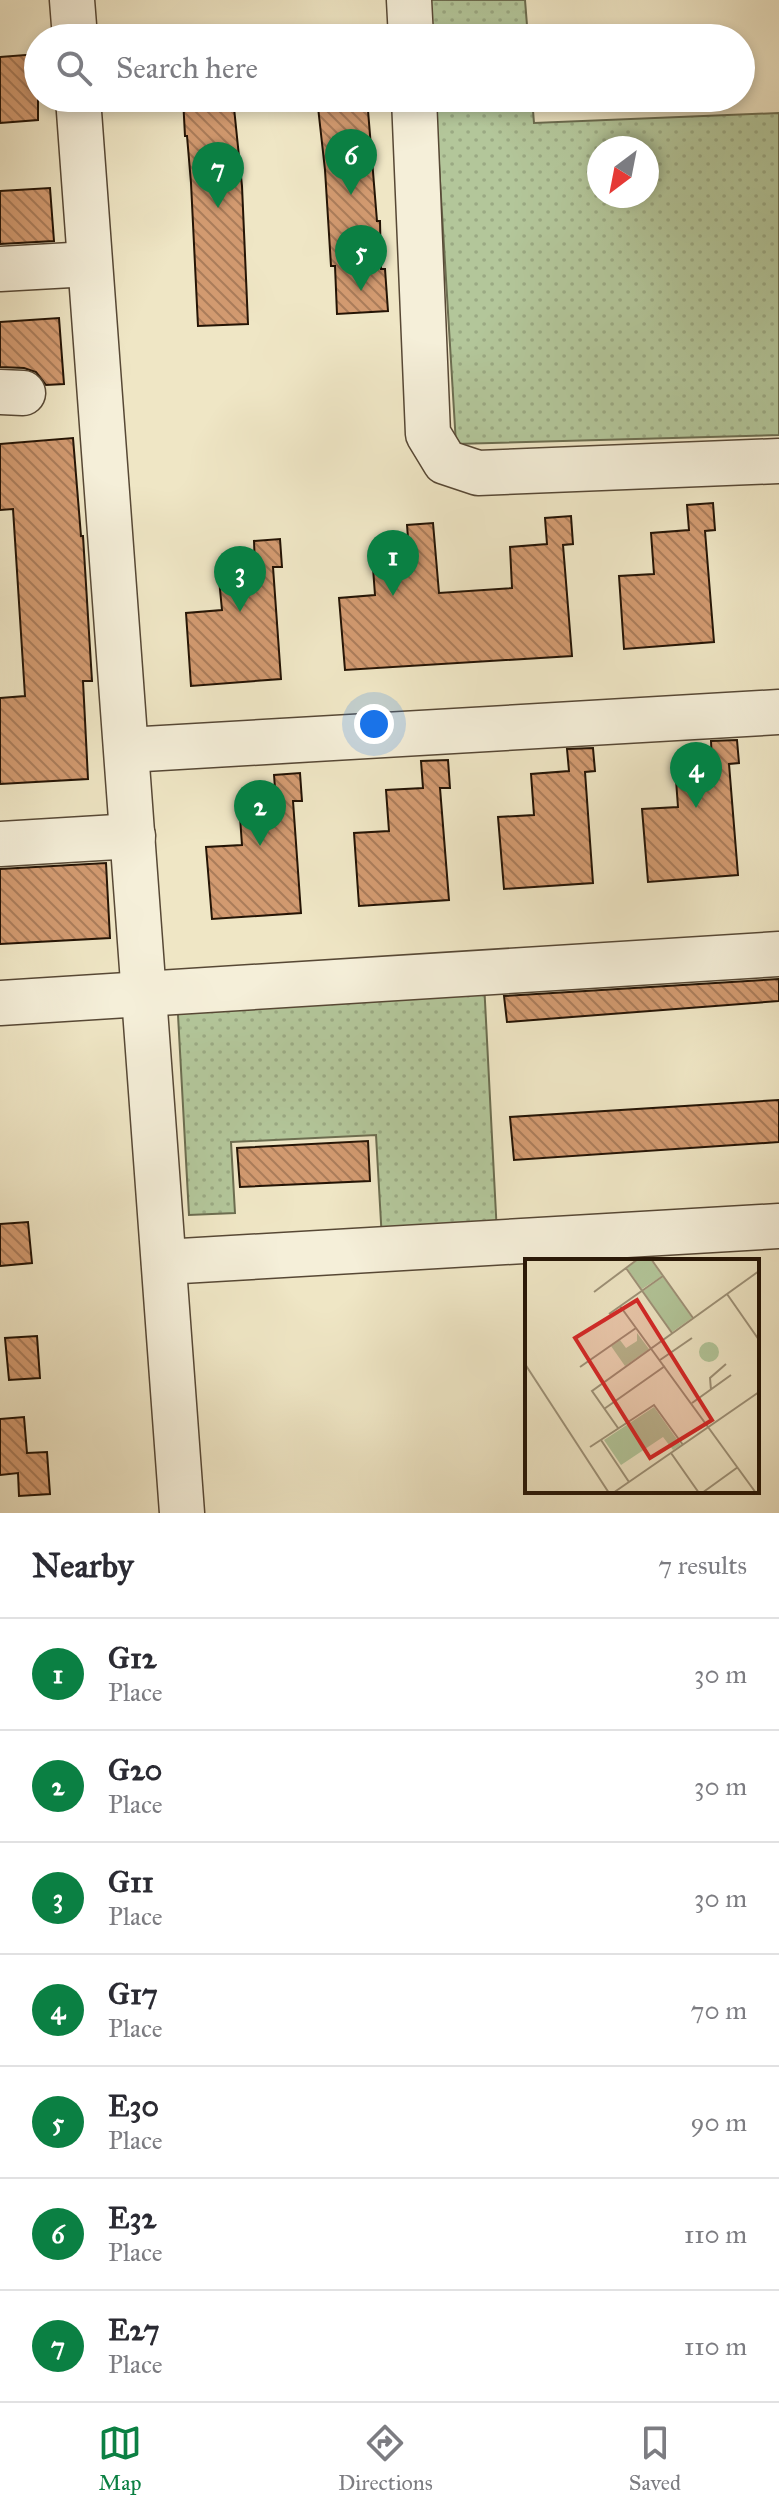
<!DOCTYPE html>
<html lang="en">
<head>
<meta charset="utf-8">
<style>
  body { margin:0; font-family:"IM FELL Great Primer",serif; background:#f7f7f7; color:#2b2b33 }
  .compass { position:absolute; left:587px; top:136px; width:72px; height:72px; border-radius:50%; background:#fff; box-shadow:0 4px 12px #0003; rotate:212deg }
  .you { position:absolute; left:374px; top:724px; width:28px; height:28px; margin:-20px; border:6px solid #fff; border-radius:50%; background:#1a73e8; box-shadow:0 0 0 12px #1a73e833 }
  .badge { display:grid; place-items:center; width:52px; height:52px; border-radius:50%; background:#0b8043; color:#fff; font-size:26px; font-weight:700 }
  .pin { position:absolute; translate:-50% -66px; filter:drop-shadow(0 2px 4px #0008) }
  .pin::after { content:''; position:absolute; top:42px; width:28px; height:24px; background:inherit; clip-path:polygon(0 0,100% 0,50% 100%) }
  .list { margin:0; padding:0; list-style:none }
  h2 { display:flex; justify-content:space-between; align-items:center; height:104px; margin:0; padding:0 32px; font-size:34px }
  h2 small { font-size:26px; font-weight:400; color:#7c7c81 }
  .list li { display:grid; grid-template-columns:52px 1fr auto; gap:24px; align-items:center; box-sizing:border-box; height:112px; padding:0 32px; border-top:2px solid #e1e1e2 }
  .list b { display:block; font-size:30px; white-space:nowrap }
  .list p { margin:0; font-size:26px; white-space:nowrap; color:#7c7c81 }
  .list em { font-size:26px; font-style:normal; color:#7c7c81 }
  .icon { flex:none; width:44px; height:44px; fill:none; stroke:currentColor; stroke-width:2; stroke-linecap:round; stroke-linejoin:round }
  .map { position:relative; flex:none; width:779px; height:1513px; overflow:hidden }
  .search { position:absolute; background:#fff; box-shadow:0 4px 12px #0003; left:24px; right:24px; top:24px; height:88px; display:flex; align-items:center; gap:20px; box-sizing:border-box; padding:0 28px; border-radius:44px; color:#7c7c81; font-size:30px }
  .sheet { height:888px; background:#fff }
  nav { display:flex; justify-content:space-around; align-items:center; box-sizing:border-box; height:112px; border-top:2px solid #e1e1e2; background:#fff; font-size:22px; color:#7c7c81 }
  nav a { display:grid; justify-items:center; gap:4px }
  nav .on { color:#0b8043 }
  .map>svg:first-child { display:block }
</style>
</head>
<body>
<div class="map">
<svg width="779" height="1513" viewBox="0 0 779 1513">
  <defs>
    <pattern id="park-dots" width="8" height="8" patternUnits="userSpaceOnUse" patternTransform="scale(2)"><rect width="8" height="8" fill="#b3c69a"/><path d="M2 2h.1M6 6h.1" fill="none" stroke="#9aa983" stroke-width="1.8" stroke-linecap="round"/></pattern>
    <pattern id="building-back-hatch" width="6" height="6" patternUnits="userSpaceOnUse" patternTransform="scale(2)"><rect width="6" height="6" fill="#d29a70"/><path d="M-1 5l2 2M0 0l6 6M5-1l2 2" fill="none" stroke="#aa7c5a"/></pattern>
  </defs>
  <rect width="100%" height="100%" fill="#efe6c5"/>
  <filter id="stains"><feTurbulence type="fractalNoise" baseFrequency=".0025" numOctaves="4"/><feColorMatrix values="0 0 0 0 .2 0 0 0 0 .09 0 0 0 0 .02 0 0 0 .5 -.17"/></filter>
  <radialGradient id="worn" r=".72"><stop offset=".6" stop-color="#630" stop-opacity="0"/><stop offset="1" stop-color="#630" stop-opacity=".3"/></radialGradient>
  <!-- park -->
  <g fill="url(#park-dots)" stroke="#6c6d50" stroke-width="2" fill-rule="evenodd">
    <polygon points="429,0 525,0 528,38 432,38"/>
    <path d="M435,98h97l2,25 245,-10v322l-323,9zM599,148h48v48h-48z"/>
    <polygon points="484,982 497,1234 382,1240 376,1135 231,1142 235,1213 189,1215 177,997"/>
  </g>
  <!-- building -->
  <g fill="url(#building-back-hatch)" stroke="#241405" stroke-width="2">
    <polygon points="38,54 38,120 0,123 0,57"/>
    <polygon points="183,98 233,98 242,186 248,324 198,326 191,183 187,136 185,136"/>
    <polygon points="317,98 367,98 377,221 380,221 381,269 385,269 388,311 337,314 335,266 331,266 325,170"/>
    <polygon points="50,188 54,241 0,244 0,191"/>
    <polygon points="59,318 64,384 46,385 36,372 24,368 0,367 0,322"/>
    <polygon points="73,438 81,536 83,536 92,681 83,681 88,779 0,784 0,698 25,696 13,509 0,510 0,444"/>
    <polygon points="713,503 715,530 705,531 714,642 624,649 619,576 654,574 651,533 689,530 687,505"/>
    <polygon points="571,516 573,544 563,545 572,656 345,670 339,598 375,595 372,554 409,551 407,525 433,523 439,593 512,588 510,547 547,544 545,518"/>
    <polygon points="280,539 282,567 273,567 281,679 191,686 186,613 222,610 218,569 255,567 254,541"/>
    <polygon points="737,740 739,763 729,764 738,875 648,882 642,809 678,807 675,766 712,764 711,741"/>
    <polygon points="593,748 595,771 585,772 593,883 504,889 498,817 534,815 531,774 569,771 567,749"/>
    <polygon points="448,760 450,788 440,788 449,900 359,906 354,833 389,831 386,790 423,788 421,761"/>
    <polygon points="300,773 302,801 293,801 301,913 212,919 206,847 242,845 239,803 276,801 274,775"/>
    <polygon points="106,863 110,938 0,944 0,869"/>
    <polygon points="779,979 779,1001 507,1022 504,996"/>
    <polygon points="779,1100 779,1142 514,1160 510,1117"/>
    <polygon points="368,1141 370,1181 240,1187 237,1148"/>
    <polygon points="28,1222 32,1263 0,1266 0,1224"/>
    <polygon points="37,1336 40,1378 9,1380 5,1338"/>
    <polygon points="24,1417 27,1453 47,1452 50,1494 19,1496 18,1473 0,1475 0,1419"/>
  </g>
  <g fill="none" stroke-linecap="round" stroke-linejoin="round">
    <defs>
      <g id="minor">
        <polyline points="72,0 75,38"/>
        <polyline points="409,0 411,38"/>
        <polyline points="78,98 182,1513"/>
        <polyline points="414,98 428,434 445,462 478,473 779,461"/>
        <polyline points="0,269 89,264"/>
        <polyline points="0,392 23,393"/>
        <polyline points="127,750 779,712"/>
        <polyline points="0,844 133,836"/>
        <polyline points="0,1003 779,954"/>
        <polyline points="164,1262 779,1226"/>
      </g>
    </defs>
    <!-- minor casing -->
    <use href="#minor" stroke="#574835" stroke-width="47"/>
    <!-- minor -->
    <use href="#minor" stroke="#f5efd9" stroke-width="44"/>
  </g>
  <!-- overview -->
  <g transform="translate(525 1259)">
    <rect width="234" height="234" fill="#efe6c5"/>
    <path d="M114,0h11l12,17 -20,13 -15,-21zM138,18l29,41 -20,14 -29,-41zM112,74l12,16 -24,17 -14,-20 9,-6 6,8 11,-7zM174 93a10 10 0 1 1 20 0a10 10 0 1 1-20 0ZM129,148l27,38 -8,5 -10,-13 -42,28 -17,-25z" fill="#b3c69a"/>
    <path fill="none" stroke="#9e9278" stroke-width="2" d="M126,0l42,59M101,9l46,65M69,33l44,-33M202,35l32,46M95,47l136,187M84,55l54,-38M135,101l32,-22M0,105l84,129M55,108l56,-39M186,131l-1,-12 16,-14M167,144l39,-28M79,150l61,-43M93,169l-26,-37 167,-120M76,181l28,42M65,188l64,-42 29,40M146,194l28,40M88,234l146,-101M177,234l36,-26"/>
    <path fill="#d62828" fill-opacity="0.15" stroke="#d62828" stroke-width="4" d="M112,41l75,120 -62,38 -75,-120z"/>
    <rect width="234" height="234" fill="none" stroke="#241405" stroke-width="4"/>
  </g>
  <rect width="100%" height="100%" filter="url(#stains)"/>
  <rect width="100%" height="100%" fill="url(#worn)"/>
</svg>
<svg class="compass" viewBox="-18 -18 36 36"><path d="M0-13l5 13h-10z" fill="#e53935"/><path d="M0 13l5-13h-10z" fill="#7c7c81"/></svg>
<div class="you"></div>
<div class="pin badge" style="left:393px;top:596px">1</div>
<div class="pin badge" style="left:260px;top:846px">2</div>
<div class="pin badge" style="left:240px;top:612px">3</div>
<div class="pin badge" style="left:696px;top:808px">4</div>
<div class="pin badge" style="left:361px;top:291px">5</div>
<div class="pin badge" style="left:351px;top:195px">6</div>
<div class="pin badge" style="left:218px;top:208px">7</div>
<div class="search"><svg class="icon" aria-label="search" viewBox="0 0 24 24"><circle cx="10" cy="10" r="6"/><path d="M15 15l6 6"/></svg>Search here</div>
</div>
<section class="sheet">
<h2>Nearby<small>7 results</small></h2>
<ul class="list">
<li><span class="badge">1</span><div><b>G12</b><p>Place</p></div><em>30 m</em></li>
<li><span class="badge">2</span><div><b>G20</b><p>Place</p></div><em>30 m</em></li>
<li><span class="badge">3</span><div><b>G11</b><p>Place</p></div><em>30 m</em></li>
<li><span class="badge">4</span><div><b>G17</b><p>Place</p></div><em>70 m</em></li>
<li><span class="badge">5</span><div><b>E30</b><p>Place</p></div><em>90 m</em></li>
<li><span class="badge">6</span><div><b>E32</b><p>Place</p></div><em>110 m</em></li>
<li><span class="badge">7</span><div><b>E27</b><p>Place</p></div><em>110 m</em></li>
</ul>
</section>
<nav>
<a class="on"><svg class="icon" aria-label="map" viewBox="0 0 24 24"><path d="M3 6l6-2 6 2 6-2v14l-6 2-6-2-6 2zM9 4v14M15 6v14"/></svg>Map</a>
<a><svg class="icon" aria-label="directions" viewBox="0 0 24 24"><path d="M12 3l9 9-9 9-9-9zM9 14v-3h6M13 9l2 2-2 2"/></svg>Directions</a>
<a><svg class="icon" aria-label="saved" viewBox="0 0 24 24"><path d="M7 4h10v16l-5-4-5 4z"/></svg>Saved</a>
</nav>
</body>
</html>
